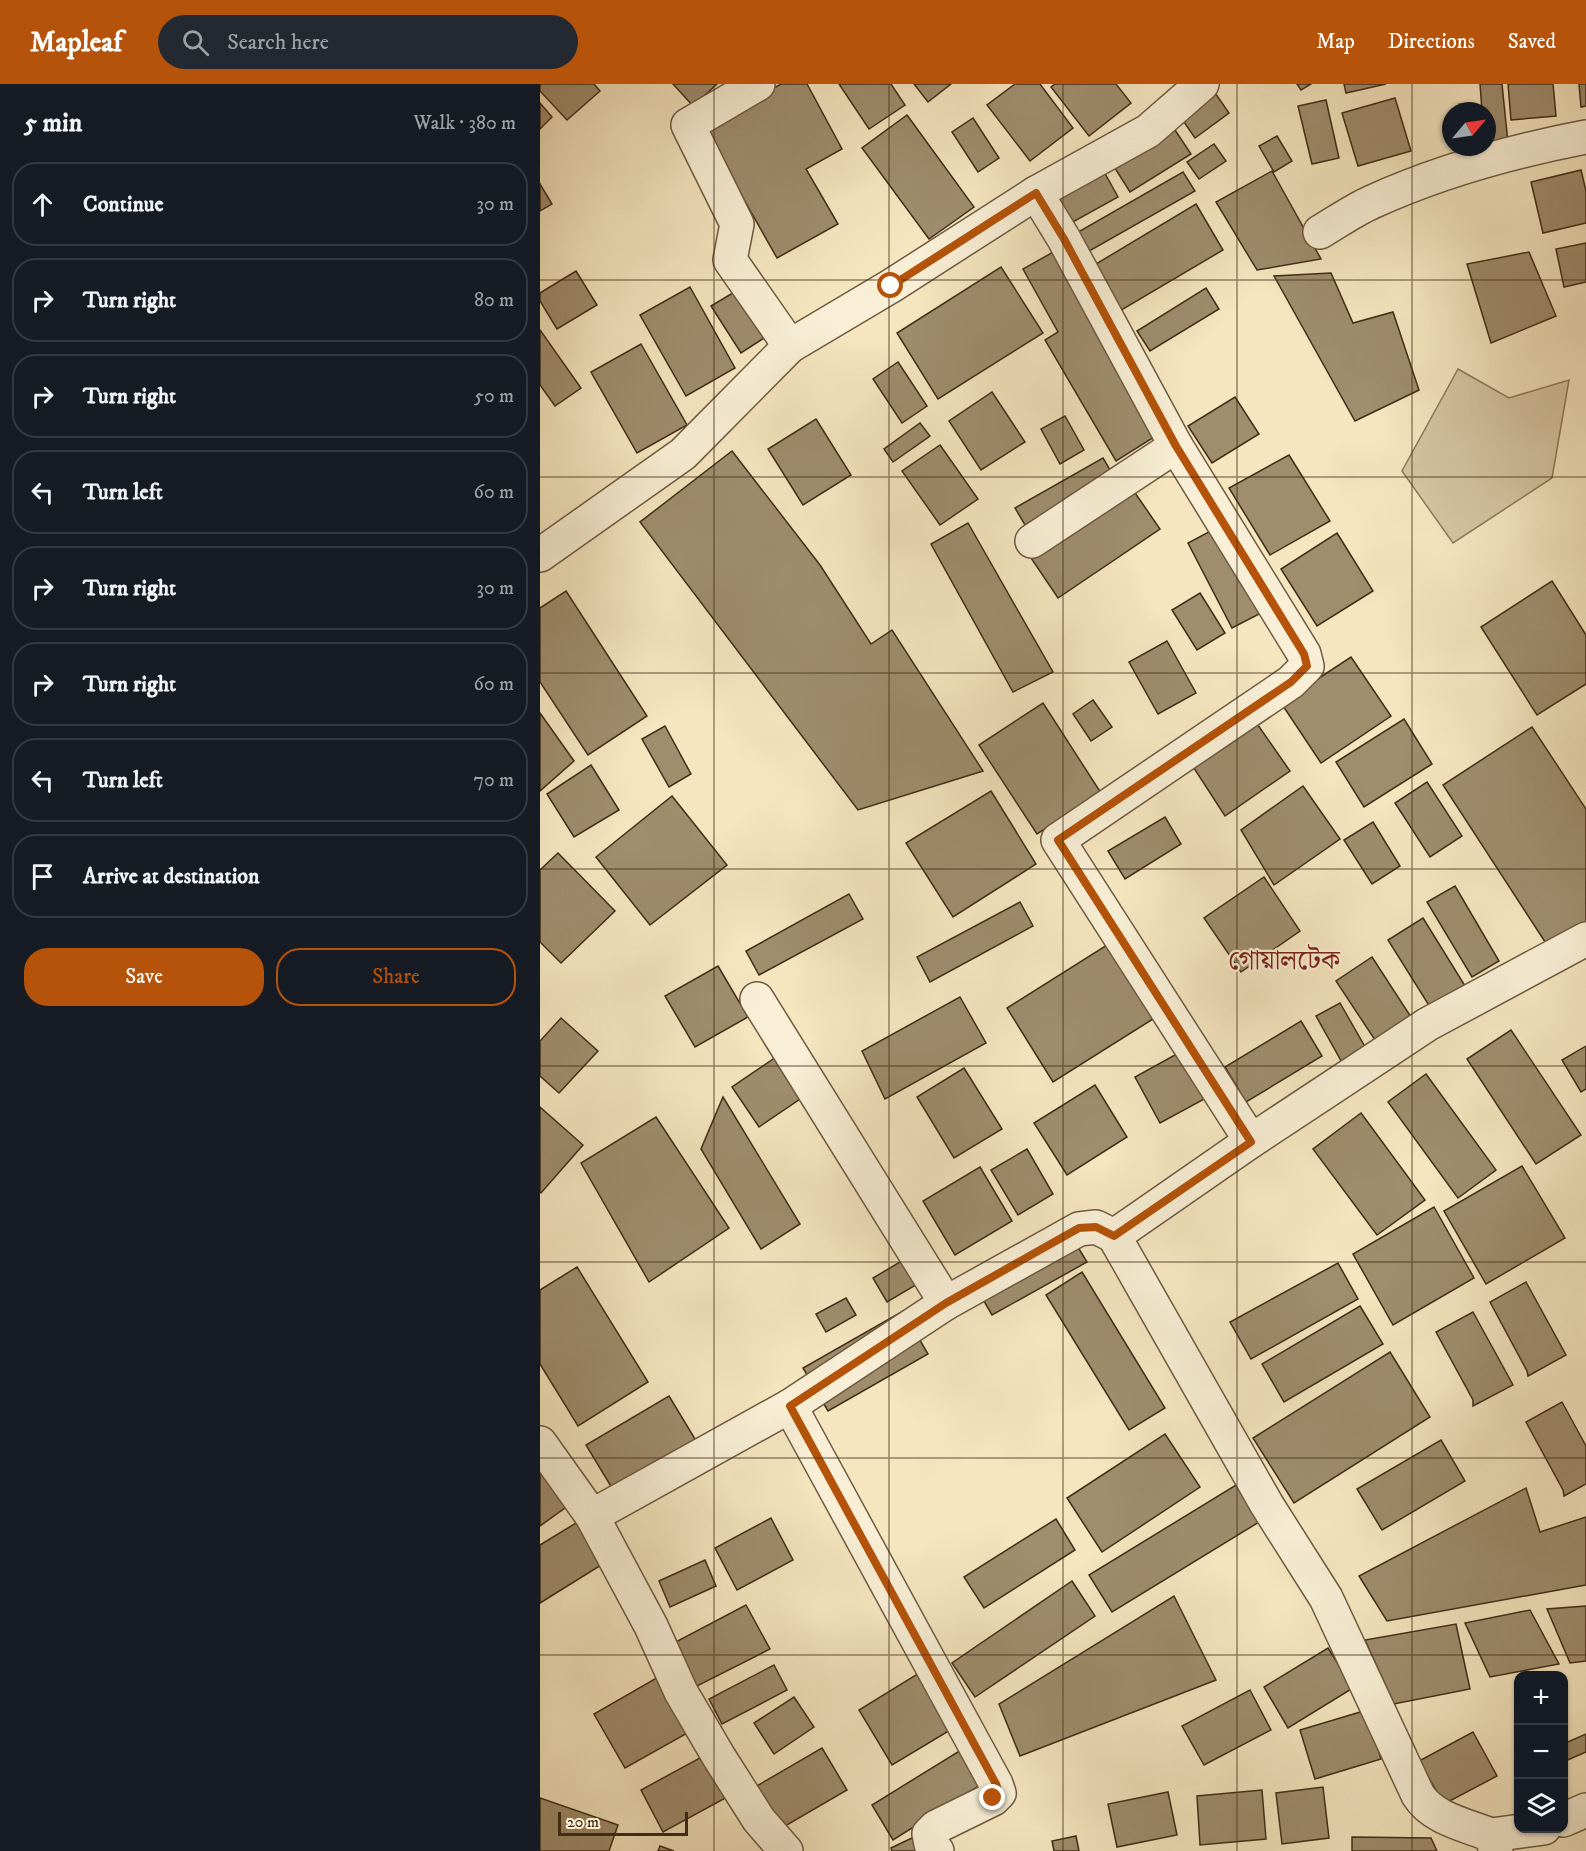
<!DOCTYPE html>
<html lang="en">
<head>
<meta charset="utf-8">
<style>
  body { margin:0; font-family:"IM FELL DW Pica","Noto Serif Bengali",serif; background:#242831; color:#f1f3f6 }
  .controls { position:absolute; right:18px; bottom:18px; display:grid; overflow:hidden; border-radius:12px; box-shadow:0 2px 4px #0004 }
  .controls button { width:54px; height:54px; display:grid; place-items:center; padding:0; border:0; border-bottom:2px solid #363941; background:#171b24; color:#f1f3f6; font:30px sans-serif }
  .compass { position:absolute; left:902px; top:18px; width:54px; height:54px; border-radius:50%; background:#171b24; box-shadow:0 2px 4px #0004; rotate:61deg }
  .scale { position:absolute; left:18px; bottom:15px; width:130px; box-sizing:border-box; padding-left:6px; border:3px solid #412c16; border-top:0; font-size:16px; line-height:21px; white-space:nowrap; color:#412c16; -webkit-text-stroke:4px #f8efd6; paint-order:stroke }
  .stop { position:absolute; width:18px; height:18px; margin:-14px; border:4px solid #b45309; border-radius:50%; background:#fff }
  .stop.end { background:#b45309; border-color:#fff; box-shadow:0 2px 6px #0008 }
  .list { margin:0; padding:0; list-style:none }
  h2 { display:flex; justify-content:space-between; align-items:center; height:78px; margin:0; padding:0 24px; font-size:26px }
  h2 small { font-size:20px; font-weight:400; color:#9ea1a6 }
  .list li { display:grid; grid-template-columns:39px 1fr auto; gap:18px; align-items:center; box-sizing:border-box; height:84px; margin:0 12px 12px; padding:0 12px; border:2px solid #363941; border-radius:24px }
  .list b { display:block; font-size:22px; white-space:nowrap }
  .list em { font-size:20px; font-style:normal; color:#9ea1a6 }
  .actions { display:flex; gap:12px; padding:18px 24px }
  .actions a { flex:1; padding:14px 0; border:2px solid #b45309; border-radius:24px; text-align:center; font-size:21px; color:#b45309 }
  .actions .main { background:#b45309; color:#fff }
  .icon { flex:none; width:33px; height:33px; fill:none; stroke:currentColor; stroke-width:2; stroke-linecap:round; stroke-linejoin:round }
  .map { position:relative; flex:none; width:1046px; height:1767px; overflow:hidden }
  header { display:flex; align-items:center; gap:36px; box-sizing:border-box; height:84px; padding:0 30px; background:#b45309; color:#fff }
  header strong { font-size:28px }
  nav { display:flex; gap:33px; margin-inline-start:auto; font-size:21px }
  .search { width:420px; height:54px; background:#242831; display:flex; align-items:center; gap:15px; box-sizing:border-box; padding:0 21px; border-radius:33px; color:#9ea1a6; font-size:22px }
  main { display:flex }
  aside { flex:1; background:#171b24 }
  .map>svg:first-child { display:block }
</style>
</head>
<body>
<header>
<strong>Mapleaf</strong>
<div class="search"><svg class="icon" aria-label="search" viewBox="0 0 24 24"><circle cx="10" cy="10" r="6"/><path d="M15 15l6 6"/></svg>Search here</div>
<nav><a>Map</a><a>Directions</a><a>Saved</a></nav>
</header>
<main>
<aside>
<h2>5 min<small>Walk · 380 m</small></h2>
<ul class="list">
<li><svg class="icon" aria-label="ahead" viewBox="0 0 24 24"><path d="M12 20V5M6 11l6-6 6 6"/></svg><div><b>Continue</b></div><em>30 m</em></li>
<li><svg class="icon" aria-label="right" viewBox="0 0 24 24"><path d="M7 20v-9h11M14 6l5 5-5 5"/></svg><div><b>Turn right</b></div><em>80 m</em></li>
<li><svg class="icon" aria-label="right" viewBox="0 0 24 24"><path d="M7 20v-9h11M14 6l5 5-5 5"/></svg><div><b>Turn right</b></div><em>50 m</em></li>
<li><svg class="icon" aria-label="left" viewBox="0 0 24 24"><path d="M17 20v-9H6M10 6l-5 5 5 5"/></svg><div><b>Turn left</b></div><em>60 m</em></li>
<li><svg class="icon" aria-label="right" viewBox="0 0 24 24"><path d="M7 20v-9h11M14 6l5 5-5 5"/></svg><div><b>Turn right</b></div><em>30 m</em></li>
<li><svg class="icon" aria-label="right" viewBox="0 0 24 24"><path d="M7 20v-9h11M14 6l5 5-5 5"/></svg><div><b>Turn right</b></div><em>60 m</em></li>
<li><svg class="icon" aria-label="left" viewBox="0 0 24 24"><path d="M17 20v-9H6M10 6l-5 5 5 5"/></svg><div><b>Turn left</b></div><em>70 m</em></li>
<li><svg class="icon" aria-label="arrive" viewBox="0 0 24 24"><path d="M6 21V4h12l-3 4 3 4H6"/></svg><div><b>Arrive at destination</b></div></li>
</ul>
<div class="actions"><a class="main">Save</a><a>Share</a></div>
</aside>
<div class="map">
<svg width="1046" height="1767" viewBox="0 0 1046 1767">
  <rect width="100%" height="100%" fill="#f5e6c0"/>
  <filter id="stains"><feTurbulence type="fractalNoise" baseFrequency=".00333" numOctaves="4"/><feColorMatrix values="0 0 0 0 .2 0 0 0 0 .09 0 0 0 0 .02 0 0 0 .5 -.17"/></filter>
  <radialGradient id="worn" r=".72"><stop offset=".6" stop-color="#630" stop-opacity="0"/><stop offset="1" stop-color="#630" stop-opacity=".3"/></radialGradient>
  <!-- green -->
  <polygon fill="#d6c6a3" stroke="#8c795c" stroke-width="1.5" points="918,285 969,314 1029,296 1012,394 913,459 862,387"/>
  <!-- building -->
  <g fill="#9f8d6e" stroke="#412c16" stroke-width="1.5">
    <polygon points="0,0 54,0 60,7 27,36 0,7"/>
    <polygon points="133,0 177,0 153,22"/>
    <polygon points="241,0 267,0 302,65 266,85 298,140 237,174 163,43"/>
    <polygon points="299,0 351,0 365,21 329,45"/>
    <polygon points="374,0 411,0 388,18"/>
    <polygon points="475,0 500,0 533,44 490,77 447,21"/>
    <polygon points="515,0 576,0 591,19 549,52 511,3"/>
    <polygon points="757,0 771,0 761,6"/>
    <polygon points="804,0 846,0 806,9"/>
    <polygon points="940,0 962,0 968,59 947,61 947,27 942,27"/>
    <polygon points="968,0 1013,0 1016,32 971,36"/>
    <polygon points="1039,0 1046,0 1046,22 1041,23"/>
    <polygon points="671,3 689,29 655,54 637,28"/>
    <polygon points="855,14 871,67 818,82 802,29"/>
    <polygon points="786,16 799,74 772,80 758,22"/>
    <polygon points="0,19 12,33 0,45"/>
    <polygon points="367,31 434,123 389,155 322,64"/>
    <polygon points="433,34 459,74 438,88 412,48"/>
    <polygon points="631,40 651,70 590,108 571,78"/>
    <polygon points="737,52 752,77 734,88 719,62"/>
    <polygon points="674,60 686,77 659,95 647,78"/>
    <polygon points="562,84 578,113 522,144 506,115"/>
    <polygon points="1041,86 1046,107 1046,139 1003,149 991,98"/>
    <polygon points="732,87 781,175 717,186 676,118"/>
    <polygon points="643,88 655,107 544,170 533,151"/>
    <polygon points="0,100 12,120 0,127"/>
    <polygon points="656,120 683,166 578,228 551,183"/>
    <polygon points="1046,159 1046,198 1024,203 1016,165"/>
    <polygon points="515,167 619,350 576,377 505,256 518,248 483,185"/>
    <polygon points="989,168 1016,232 951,259 927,180"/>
    <polygon points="461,183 503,249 398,315 357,249"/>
    <polygon points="36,187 57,221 17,245 0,217 0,209"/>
    <polygon points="791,189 813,239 853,228 879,306 815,337 734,192"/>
    <polygon points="150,203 195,284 146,312 100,231"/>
    <polygon points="666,204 679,225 610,267 597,247"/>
    <polygon points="196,207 224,254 201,269 171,222"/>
    <polygon points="0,246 41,304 15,322 0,301"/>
    <polygon points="101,260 147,341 97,369 51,288"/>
    <polygon points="358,278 387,322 362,339 333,295"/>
    <polygon points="452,308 485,358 441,386 409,337"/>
    <polygon points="695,313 719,350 672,379 648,342"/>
    <polygon points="525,332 544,366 520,380 501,345"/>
    <polygon points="276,335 311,391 263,421 228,365"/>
    <polygon points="380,339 390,352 353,378 344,365"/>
    <polygon points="400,361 438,415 400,441 362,387"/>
    <polygon points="192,367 280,481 331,560 352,546 443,687 318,726 100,438"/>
    <polygon points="749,371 790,437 730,471 689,404"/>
    <polygon points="563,374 573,391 485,441 475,424"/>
    <polygon points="593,406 620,445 518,514 491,474"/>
    <polygon points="428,439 513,588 473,608 391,460"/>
    <polygon points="680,442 725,527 692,544 648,459"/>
    <polygon points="797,449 833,507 777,542 741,485"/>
    <polygon points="1012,497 1046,551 1046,600 997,631 941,543"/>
    <polygon points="26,507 107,632 48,671 0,598 0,524"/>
    <polygon points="660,509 685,549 657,566 632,526"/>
    <polygon points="627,557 656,609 618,630 589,578"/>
    <polygon points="811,573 851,632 781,679 741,619"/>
    <polygon points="553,616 572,643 551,657 533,630"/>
    <polygon points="503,619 561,709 497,750 439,661"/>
    <polygon points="0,629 34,677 0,707"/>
    <polygon points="713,634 750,687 685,732 650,678"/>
    <polygon points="864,635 892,680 824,723 796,678"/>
    <polygon points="125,642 151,690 129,703 102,655"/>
    <polygon points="992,643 1046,725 1046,840 1009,864 903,701"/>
    <polygon points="51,681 79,726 34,753 7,710"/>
    <polygon points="887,698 922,752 890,773 855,719"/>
    <polygon points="763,702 800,755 734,801 701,746"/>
    <polygon points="451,707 496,780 413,833 366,759"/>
    <polygon points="132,712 187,781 110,841 56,773"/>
    <polygon points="625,733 641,760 585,795 568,767"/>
    <polygon points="833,738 860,782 832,800 804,756"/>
    <polygon points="18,769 75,827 21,879 0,858 0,786"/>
    <polygon points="724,793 760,847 701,888 664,834"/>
    <polygon points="915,802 959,877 932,893 887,818"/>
    <polygon points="309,810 323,835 219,891 206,867"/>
    <polygon points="480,818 493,842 390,898 377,873"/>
    <polygon points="883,834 930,910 895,931 848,856"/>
    <polygon points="567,861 613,935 513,998 467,924"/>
    <polygon points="832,873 871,933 835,956 796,897"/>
    <polygon points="178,882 208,933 155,963 125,912"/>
    <polygon points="420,913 446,959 345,1015 322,967"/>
    <polygon points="800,919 828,968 804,982 776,932"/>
    <polygon points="21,934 58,967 19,1009 0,992 0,957"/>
    <polygon points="761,937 782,972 706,1018 685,983"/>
    <polygon points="971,946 1041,1051 996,1080 927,975"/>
    <polygon points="653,961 679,1007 620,1039 595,993"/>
    <polygon points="1046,962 1046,1005 1041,1008 1022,976"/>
    <polygon points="236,973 263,1013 219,1043 192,1003"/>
    <polygon points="424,984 462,1045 414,1074 377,1013"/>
    <polygon points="886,990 956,1086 918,1114 848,1018"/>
    <polygon points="555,1001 587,1053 527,1091 494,1039"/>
    <polygon points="183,1013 260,1140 221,1165 161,1065"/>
    <polygon points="0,1023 43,1061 1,1109 0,1108"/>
    <polygon points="821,1029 885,1116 837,1151 773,1065"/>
    <polygon points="116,1033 189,1144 109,1198 41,1079"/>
    <polygon points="487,1065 513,1110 478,1131 451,1086"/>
    <polygon points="982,1082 1025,1154 946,1200 904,1127"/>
    <polygon points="440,1083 472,1137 415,1171 383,1117"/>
    <polygon points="894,1123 934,1194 853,1241 813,1170"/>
    <polygon points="536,1160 547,1178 452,1231 441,1212"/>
    <polygon points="382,1165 396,1189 347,1218 333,1194"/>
    <polygon points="798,1179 818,1215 711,1275 690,1238"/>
    <polygon points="37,1183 108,1298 38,1342 0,1280 0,1206"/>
    <polygon points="542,1188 625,1324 589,1346 506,1211"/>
    <polygon points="986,1198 1026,1271 988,1292 987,1287 950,1218"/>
    <polygon points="306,1214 316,1231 286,1248 276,1230"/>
    <polygon points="820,1222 843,1260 744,1318 722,1280"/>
    <polygon points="363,1227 388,1270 288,1327 263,1284"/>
    <polygon points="933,1228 973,1301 933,1322 933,1316 896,1248"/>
    <polygon points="850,1268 890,1333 754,1419 713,1354"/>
    <polygon points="129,1312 158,1360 75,1409 46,1361"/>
    <polygon points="1022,1318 1046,1362 1046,1400 1024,1412 1023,1406 986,1338"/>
    <polygon points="625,1350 660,1403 562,1468 527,1414"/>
    <polygon points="901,1356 925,1397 842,1446 817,1405"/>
    <polygon points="0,1364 36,1416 0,1442"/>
    <polygon points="701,1398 724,1435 572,1528 549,1491"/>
    <polygon points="986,1404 1000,1448 1046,1433 1046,1501 847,1537 819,1492"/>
    <polygon points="231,1434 253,1476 197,1506 175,1464"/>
    <polygon points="516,1435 535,1466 444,1524 424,1493"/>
    <polygon points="41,1436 66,1478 0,1519 0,1461"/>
    <polygon points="165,1476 176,1502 130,1523 119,1497"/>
    <polygon points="532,1497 555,1532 435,1613 412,1579"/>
    <polygon points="634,1512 676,1596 480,1672 459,1620"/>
    <polygon points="206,1521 230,1565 153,1604 130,1561"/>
    <polygon points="1046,1522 1046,1577 1030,1579 1007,1525"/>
    <polygon points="990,1526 1019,1580 950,1593 925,1539"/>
    <polygon points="916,1540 930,1605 854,1620 825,1556"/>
    <polygon points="788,1564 813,1604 748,1644 724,1603"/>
    <polygon points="234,1581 247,1606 182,1640 169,1615"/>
    <polygon points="384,1586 417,1642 352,1681 319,1626"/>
    <polygon points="120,1592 151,1647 85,1684 54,1630"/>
    <polygon points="710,1606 731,1646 664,1681 642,1642"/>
    <polygon points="254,1613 274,1643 234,1670 214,1639"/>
    <polygon points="827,1626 841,1675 775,1695 760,1646"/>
    <polygon points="933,1648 957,1692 904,1720 879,1677"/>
    <polygon points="1046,1650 1046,1668 1023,1678 1023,1660"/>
    <polygon points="282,1664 307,1706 240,1745 215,1703"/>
    <polygon points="421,1666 442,1700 353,1756 332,1721"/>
    <polygon points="169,1669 191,1711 123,1748 101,1706"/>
    <polygon points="783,1703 789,1754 742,1760 736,1709"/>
    <polygon points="722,1706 726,1755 660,1761 657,1712"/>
    <polygon points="628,1708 637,1751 577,1763 568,1720"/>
    <polygon points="0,1714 78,1741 69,1767 0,1767"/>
    <polygon points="536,1752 539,1767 514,1767 512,1757"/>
    <polygon points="374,1753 380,1767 352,1767 351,1764"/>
    <polygon points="812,1753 891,1754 897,1767 812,1767"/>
    <polygon points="120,1762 134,1767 118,1767"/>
  </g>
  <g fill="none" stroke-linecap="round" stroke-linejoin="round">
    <defs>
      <g id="minor">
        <polyline points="218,0 148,41 197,140 190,176 250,262"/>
        <path d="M780,148c17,-10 34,-22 52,-30 68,-31 141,-51 214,-65"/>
        <polyline points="636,362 764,570 767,582 751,598 518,756 711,1057"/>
        <polyline points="492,457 636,362 524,155 496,109"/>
        <polyline points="0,471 143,370 250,262 351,202 496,109 608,47 662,0"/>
        <polyline points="217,915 406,1219"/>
        <path d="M574,1152l153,269 59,93 92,197c15,24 48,30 73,40l5,16"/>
        <polyline points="250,1322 456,1700 459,1709 453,1715 396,1743 389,1750 391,1760 397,1767"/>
        <polyline points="0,1359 52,1432 111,1542 141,1608 179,1673 219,1736 246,1767"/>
        <polyline points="52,1432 250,1322 406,1219 539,1145 556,1143 574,1152 711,1057 888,940 1046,855"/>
        <polyline points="1023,1736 1046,1726"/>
        <polyline points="951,1751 1004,1744"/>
      </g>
    </defs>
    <!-- minor casing -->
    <use href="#minor" stroke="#6e5a40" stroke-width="36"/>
    <!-- minor -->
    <use href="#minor" stroke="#f8efd6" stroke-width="33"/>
  </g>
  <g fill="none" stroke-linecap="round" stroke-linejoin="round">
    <!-- route -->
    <polyline stroke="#b45309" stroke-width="8" points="351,202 496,109 524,155 636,362 764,570 767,582 751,598 518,756 711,1058 574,1152 556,1143 539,1144 406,1219 250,1322 456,1700 459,1709 453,1714"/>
  </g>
  <!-- grid -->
  <path fill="none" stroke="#412c16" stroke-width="1.5" stroke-opacity="0.55" d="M174,0v1767M349,0v1767M523,0v1767M697,0v1767M872,0v1767M0,196h1046M0,393h1046M0,589h1046M0,785h1046M0,982h1046M0,1178h1046M0,1374h1046M0,1571h1046"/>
  <g text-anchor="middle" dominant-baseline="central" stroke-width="4.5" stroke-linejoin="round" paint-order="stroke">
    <!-- quarter labels -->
    <g font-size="27" fill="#7a1f14" stroke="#f8efd6">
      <text x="744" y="877">গোয়ালটেক</text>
    </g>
  </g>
  <rect width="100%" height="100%" filter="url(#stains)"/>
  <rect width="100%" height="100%" fill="url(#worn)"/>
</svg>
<div class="controls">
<button>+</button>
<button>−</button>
<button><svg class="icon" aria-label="layers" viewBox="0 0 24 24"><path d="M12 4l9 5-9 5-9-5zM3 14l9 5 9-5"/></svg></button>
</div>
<svg class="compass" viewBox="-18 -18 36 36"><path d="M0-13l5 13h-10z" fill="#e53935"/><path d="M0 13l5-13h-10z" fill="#9ea1a6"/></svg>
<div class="scale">20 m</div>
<div class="stop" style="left:351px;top:202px"></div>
<div class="stop end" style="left:453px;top:1714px"></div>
</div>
</main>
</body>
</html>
